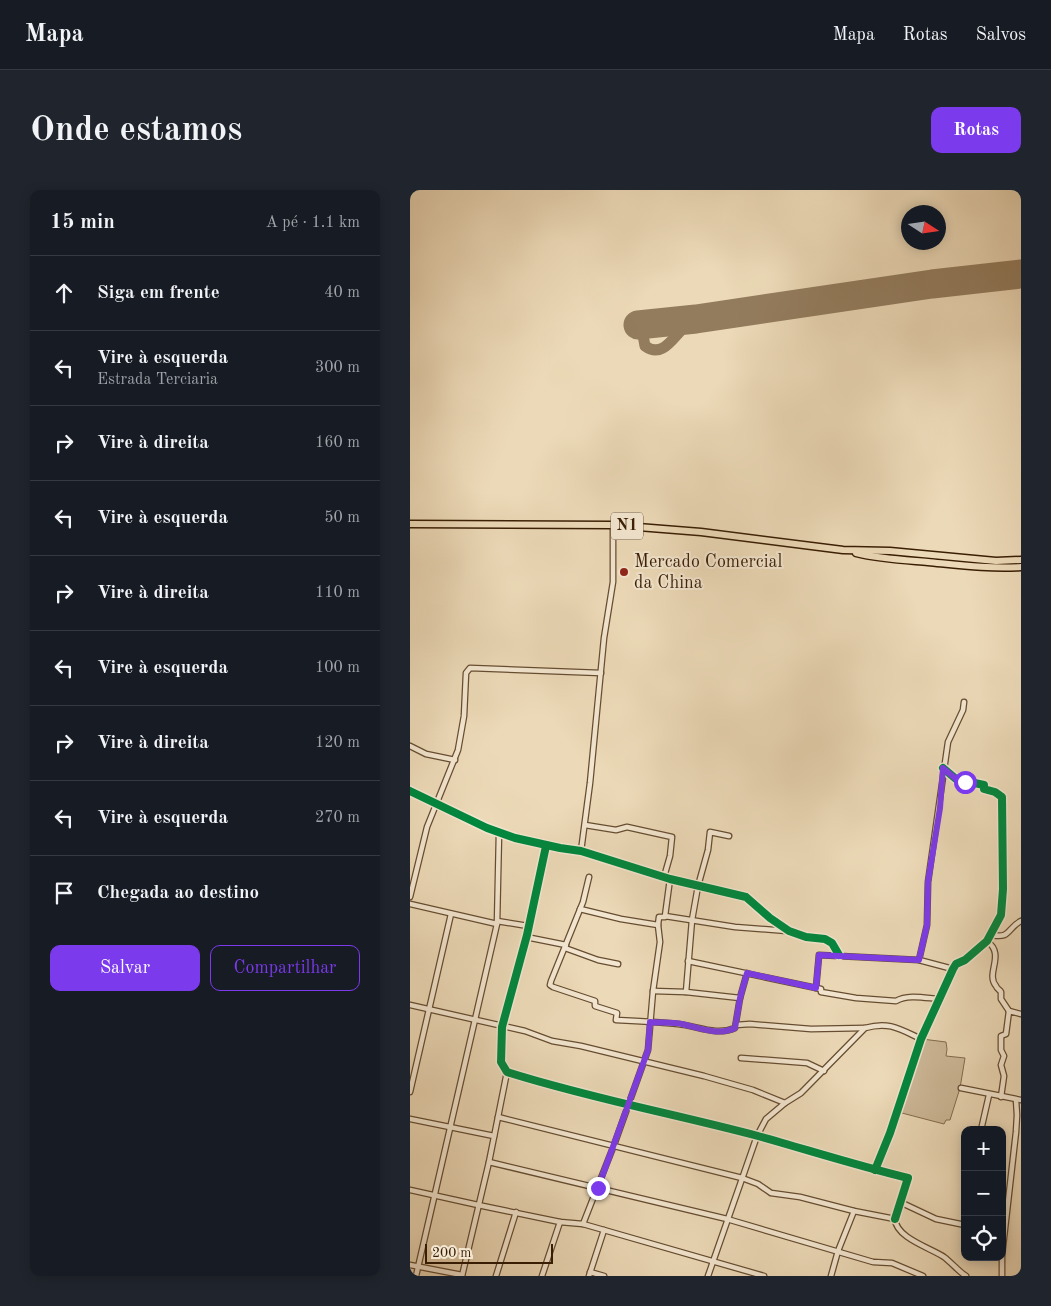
<!DOCTYPE html>
<html lang="pt">
<head>
<meta charset="utf-8">
<style>
  body { margin:0; font-family:"Old Standard TT",serif; background:#20242c; color:#f1f3f6 }
  .controls { position:absolute; right:15px; bottom:15px; display:grid; overflow:hidden; border-radius:10px; box-shadow:0 2px 12px #0003 }
  .controls button { width:45px; height:45px; display:grid; place-items:center; padding:0; border:0; border-bottom:1px solid #363941; background:#171b24; color:#f1f3f6; font:25px sans-serif }
  .compass { position:absolute; left:491px; top:15px; width:45px; height:45px; border-radius:50%; background:#171b24; box-shadow:0 2px 12px #0003; rotate:102deg }
  .scale { position:absolute; left:15px; bottom:12px; width:128px; box-sizing:border-box; padding-left:5px; border:2px solid #3a1e04; border-top:0; font-size:14px; line-height:18px; white-space:nowrap; color:#3a1e04; -webkit-text-stroke:4px #f3e6d0; paint-order:stroke }
  .stop { position:absolute; width:15px; height:15px; margin:-11px; border:4px solid #7c3aed; border-radius:50%; background:#fff }
  .stop.end { background:#7c3aed; border-color:#fff; box-shadow:0 1px 5px #0008 }
  .list { margin:0; padding:0; list-style:none }
  h2 { display:flex; justify-content:space-between; align-items:center; height:65px; margin:0; padding:0 20px; font-size:21px }
  h2 small { font-size:16px; font-weight:400; color:#9ea1a6 }
  .list li { display:grid; grid-template-columns:32px 1fr auto; gap:15px; align-items:center; box-sizing:border-box; height:75px; padding:0 20px; border-top:1px solid #363941 }
  .list b { display:block; font-size:19px; white-space:nowrap }
  .list p { margin:0; font-size:16px; white-space:nowrap; color:#9ea1a6 }
  .list em { font-size:16px; font-style:normal; color:#9ea1a6 }
  .actions { display:flex; gap:10px; padding:15px 20px }
  .actions a { flex:1; padding:11px 0; border:1px solid #7c3aed; border-radius:10px; text-align:center; font-size:18px; color:#7c3aed }
  .actions .main { background:#7c3aed; color:#fff }
  .icon { flex:none; width:28px; height:28px; fill:none; stroke:currentColor; stroke-width:2; stroke-linecap:round; stroke-linejoin:round }
  .map { position:relative; flex:none; width:611px; height:1086px; overflow:hidden; border-radius:10px }
  header { display:flex; align-items:center; gap:30px; box-sizing:border-box; height:70px; padding:0 25px; background:#171b24; border-bottom:1px solid #363941 }
  header strong { font-size:24px }
  nav { display:flex; gap:28px; margin-inline-start:auto; font-size:18px }
  .intro { display:flex; align-items:center; justify-content:space-between; box-sizing:border-box; height:120px; padding:0 30px }
  h1 { margin:0; font-size:35px }
  .button { padding:12px 22px; border-radius:10px; background:#7c3aed; color:#fff; font-size:18px; font-weight:700 }
  main { display:flex; gap:30px; padding:0 30px }
  aside { flex:1; background:#171b24; border-radius:10px; box-shadow:0 2px 12px #0003 }
  .map>svg:first-child { display:block }
</style>
</head>
<body>
<header>
<strong>Mapa</strong>
<nav><a>Mapa</a><a>Rotas</a><a>Salvos</a></nav>
</header>
<div class="intro"><h1>Onde estamos</h1><a class="button">Rotas</a></div>
<main>
<aside>
<h2>15 min<small>A pé · 1.1 km</small></h2>
<ul class="list">
<li><svg class="icon" aria-label="ahead" viewBox="0 0 24 24"><path d="M12 20V5M6 11l6-6 6 6"/></svg><div><b>Siga em frente</b></div><em>40 m</em></li>
<li><svg class="icon" aria-label="left" viewBox="0 0 24 24"><path d="M17 20v-9H6M10 6l-5 5 5 5"/></svg><div><b>Vire à esquerda</b><p>Estrada Terciaria</p></div><em>300 m</em></li>
<li><svg class="icon" aria-label="right" viewBox="0 0 24 24"><path d="M7 20v-9h11M14 6l5 5-5 5"/></svg><div><b>Vire à direita</b></div><em>160 m</em></li>
<li><svg class="icon" aria-label="left" viewBox="0 0 24 24"><path d="M17 20v-9H6M10 6l-5 5 5 5"/></svg><div><b>Vire à esquerda</b></div><em>50 m</em></li>
<li><svg class="icon" aria-label="right" viewBox="0 0 24 24"><path d="M7 20v-9h11M14 6l5 5-5 5"/></svg><div><b>Vire à direita</b></div><em>110 m</em></li>
<li><svg class="icon" aria-label="left" viewBox="0 0 24 24"><path d="M17 20v-9H6M10 6l-5 5 5 5"/></svg><div><b>Vire à esquerda</b></div><em>100 m</em></li>
<li><svg class="icon" aria-label="right" viewBox="0 0 24 24"><path d="M7 20v-9h11M14 6l5 5-5 5"/></svg><div><b>Vire à direita</b></div><em>120 m</em></li>
<li><svg class="icon" aria-label="left" viewBox="0 0 24 24"><path d="M17 20v-9H6M10 6l-5 5 5 5"/></svg><div><b>Vire à esquerda</b></div><em>270 m</em></li>
<li><svg class="icon" aria-label="arrive" viewBox="0 0 24 24"><path d="M6 21V4h12l-3 4 3 4H6"/></svg><div><b>Chegada ao destino</b></div></li>
</ul>
<div class="actions"><a class="main">Salvar</a><a>Compartilhar</a></div>
</aside>
<div class="map">
<svg width="611" height="1086" viewBox="0 0 611 1086">
  <rect width="100%" height="100%" fill="#ecd9b7"/>
  <filter id="stains"><feTurbulence type="fractalNoise" baseFrequency=".004" numOctaves="4"/><feColorMatrix values="0 0 0 0 .2 0 0 0 0 .09 0 0 0 0 .02 0 0 0 .5 -.17"/></filter>
  <radialGradient id="worn" r=".72"><stop offset=".6" stop-color="#630" stop-opacity="0"/><stop offset="1" stop-color="#630" stop-opacity=".3"/></radialGradient>
  <!-- green -->
  <polygon fill="#ceb999" stroke="#846c4e" points="512,849 536,852 537,859 536,866 555,868 550,898 540,930 536,930 534,934 488,922"/>
  <g fill="none" stroke-linecap="round" stroke-linejoin="round">
    <!-- stream -->
    <g stroke="#80684b" stroke-width="1">
      <polyline points="581,782 582,774"/>
      <polyline points="598,817 602,819"/>
    </g>
    <!-- taxiway -->
    <path stroke="#937c5e" stroke-width="11" d="M231,134l4,22c22,16 32,-21 51,-27"/>
    <!-- runway -->
    <polyline stroke="#937c5e" stroke-width="29" points="228,135 286,129 522,94 611,84"/>
    <defs>
      <g id="minor">
        <polyline points="0,556 16,564 45,570"/>
        <polyline points="0,601 77,638 105,648 150,658 171,661 260,689 336,707 360,728 379,741 396,747 415,749 422,753 429,765"/>
        <polyline points="175,635 206,640 217,637 262,647 260,666 254,687"/>
        <path d="M136,656l-19,89 -25,92 -1,35 6,10c82,26 168,42 251,64 50,14 100,30 150,42l-13,41"/>
        <polyline points="171,661 180,593 194,448 203,392 203,335"/>
        <path d="M179,687l-6,25 -32,79 -1,4 3,2 42,14v5l22,7 -1,7c21,1 42,2 62,4 19,2 39,12 57,4l5,-30 7,-25"/>
        <polyline points="0,707 17,637 48,560 54,526 56,483 60,478 191,483"/>
        <polyline points="0,714 87,734"/>
        <polyline points="170,719 211,729 248,735 250,752 243,801 238,860 204,955 173,1034"/>
        <polyline points="255,726 260,689"/>
        <polyline points="87,731 118,736"/>
        <polyline points="248,735 249,727 255,727 255,726 325,737 377,741"/>
        <path d="M582,745c19,4 15,-7 29,-14"/>
        <polyline points="116,747 156,755"/>
        <path d="M577,751c19,14 -2,32 9,45 1,3 4,4 5,6v7l8,12"/>
        <polyline points="155,758 188,770 208,774"/>
        <path d="M278,771l133,28v3l35,6 40,3c12,-7 29,-3 43,-2"/>
        <polyline points="543,779 509,770 517,735 518,692 538,552 553,520 554,512"/>
        <polyline points="406,798 409,765 509,770"/>
        <polyline points="243,801 276,802 330,808"/>
        <polyline points="276,802 282,730 288,696 298,660 300,642 319,646"/>
        <polyline points="0,815 115,841 142,851 171,856 294,886 343,900 375,913"/>
        <polyline points="326,835 340,834 401,839 455,838"/>
        <polyline points="331,868 397,873 414,881"/>
        <polyline points="551,898 611,910"/>
        <polyline points="0,902 41,724"/>
        <polyline points="591,907 594,886 591,875 594,866 591,860 591,846 596,844 599,821 611,824"/>
        <path d="M88,927l244,61 16,6 13,9 29,4 54,14 41,8c1,19 36,29 49,38 8,6 14,14 22,19"/>
        <polyline points="0,929 84,946"/>
        <polyline points="571,940 579,905"/>
        <polyline points="79,972 317,1029 463,1072 482,1073 513,1086"/>
        <polyline points="465,980 480,943 511,849 543,779 546,774 555,770 577,751 591,725 593,699 592,607 585,602 574,599 574,595 546,589 533,578"/>
        <polyline points="0,1000 68,1015 150,1032 173,1034 354,1086"/>
        <polyline points="492,1013 526,1029 555,1035"/>
        <polyline points="592,1065 606,942 607,925 606,910"/>
        <polyline points="0,1075 52,1085"/>
        <polyline points="180,1082 194,1086"/>
        <polyline points="6,1086 87,734 89,643"/>
        <polyline points="52,1086 79,972 97,882"/>
        <polyline points="86,1086 106,1022"/>
        <polyline points="132,1086 150,1032"/>
        <polyline points="179,1086 194,1040"/>
        <path d="M298,1086l49,-140 9,-17 19,-16 16,-10 64,-65c24,-7 35,1 56,11"/>
        <polyline points="421,1086 428,1061 444,1021"/>
        <polyline points="592,1086 592,1067"/>
      </g>
      <g id="highway">
        <polyline points="0,334 203,335 291,342 433,360 480,361 586,371 611,370"/>
        <path d="M446,363c24,6 48,7 72,9 31,3 62,7 93,5"/>
      </g>
    </defs>
    <!-- minor casing -->
    <use href="#minor" stroke="#664d31" stroke-width="7"/>
    <!-- highway casing -->
    <use href="#highway" stroke="#3a1e04" stroke-width="9"/>
    <!-- minor -->
    <use href="#minor" stroke="#f3e6d0" stroke-width="4.5"/>
    <!-- highway -->
    <use href="#highway" stroke="#ecd9b7" stroke-width="6"/>
    <defs>
      <g id="cycleway">
        <polyline points="0,601 77,638 105,648 150,658 171,661 260,689 336,707 360,728 379,741 396,747 415,749 422,753 429,765"/>
        <path d="M136,656l-19,89 -25,92 -1,35 6,10c82,26 168,42 251,64 50,14 100,30 150,42l-13,41"/>
        <polyline points="465,980 480,943 511,849 543,779 546,774 555,770 577,751 591,725 593,699 592,607 585,602 574,599 574,595 546,589 533,578"/>
      </g>
    </defs>
    <!-- cycleway casing -->
    <use href="#cycleway" stroke="#f3e6d0" stroke-width="11"/>
    <!-- cycleway -->
    <use href="#cycleway" stroke="#00873e" stroke-width="8"/>
  </g>
  <g fill="none" stroke-linecap="round" stroke-linejoin="round">
    <!-- route -->
    <path stroke="#7c3aed" stroke-width="6" d="M188,998l50,-138 2,-28c11,1 22,0 32,2 17,4 37,12 53,4l5,-30 7,-25 69,15 3,-33 100,5 8,-35 1,-43 12,-74 3,-40 13,11 9,3"/>
  </g>
  <!-- markers -->
  <circle fill="#8f2418" stroke="#f3e6d0" stroke-width="2" cx="214" cy="382" r="5"/>
  <g text-anchor="middle" dominant-baseline="central" stroke-width="4" stroke-linejoin="round" paint-order="stroke">
    <!-- shield labels -->
    <rect fill="#f3e6d0" stroke="#725a41" stroke-width="1" x="201" y="322.5" width="32" height="27" rx="4"/>
    <g font-size="16" font-weight="bold" fill="#3a1e04">
      <text x="217" y="336">N1</text>
    </g>
    <!-- poi labels -->
    <g font-size="18" fill="#3a1e04" stroke="#f3e6d0" text-anchor="start">
      <text x="224" y="372">Mercado Comercial<tspan x="224" dy="21">da China</tspan></text>
    </g>
  </g>
  <rect width="100%" height="100%" filter="url(#stains)"/>
  <rect width="100%" height="100%" fill="url(#worn)"/>
</svg>
<div class="controls">
<button>+</button>
<button>−</button>
<button><svg class="icon" aria-label="locate" viewBox="0 0 24 24"><circle cx="12" cy="12" r="6"/><path d="M12 2v4M12 18v4M2 12h4M18 12h4"/></svg></button>
</div>
<svg class="compass" viewBox="-18 -18 36 36"><path d="M0-13l5 13h-10z" fill="#e53935"/><path d="M0 13l5-13h-10z" fill="#9ea1a6"/></svg>
<div class="scale">200 m</div>
<div class="stop" style="left:555px;top:592px"></div>
<div class="stop end" style="left:188px;top:998px"></div>
</div>
</main>
</body>
</html>
